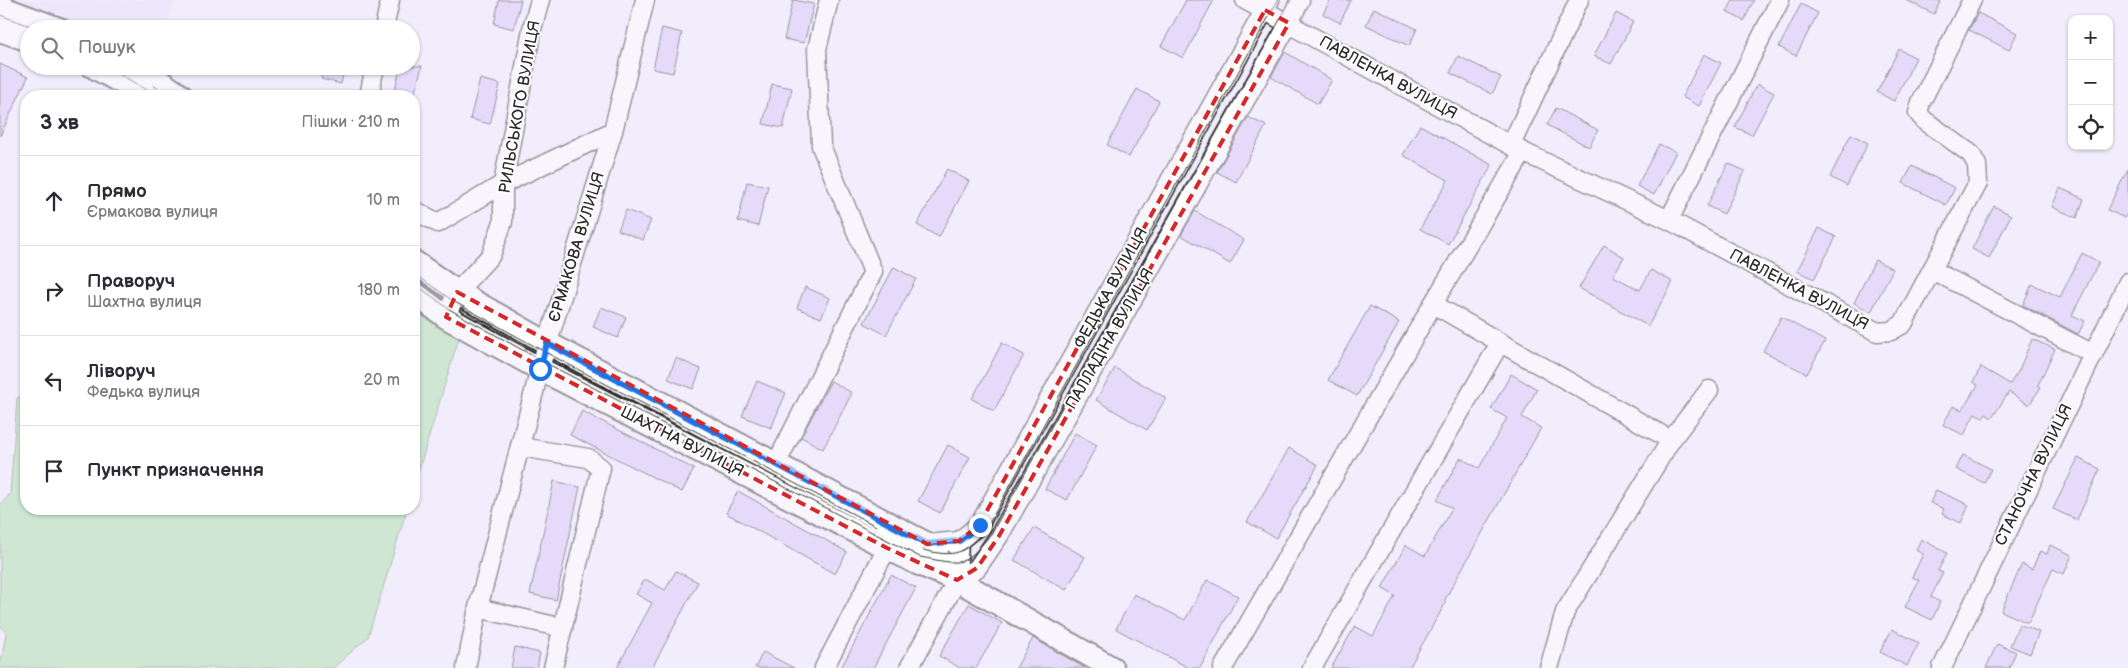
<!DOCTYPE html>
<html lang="uk">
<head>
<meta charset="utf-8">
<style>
  body { margin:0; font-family:"Balsamiq Sans",sans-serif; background:#f2f2f3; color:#2b2b33 }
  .controls { position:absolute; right:15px; top:15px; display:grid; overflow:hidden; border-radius:10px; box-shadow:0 1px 4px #0004 }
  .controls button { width:45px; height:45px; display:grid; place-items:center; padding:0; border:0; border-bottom:1px solid #e1e1e2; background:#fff; color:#2b2b33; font:25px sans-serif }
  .stop { position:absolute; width:15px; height:15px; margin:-11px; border:4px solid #1a73e8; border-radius:50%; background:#fff }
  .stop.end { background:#1a73e8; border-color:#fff; box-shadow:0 1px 5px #0008 }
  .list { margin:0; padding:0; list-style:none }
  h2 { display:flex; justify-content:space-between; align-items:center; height:65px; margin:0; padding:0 20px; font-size:21px }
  h2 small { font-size:16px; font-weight:400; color:#7c7c81 }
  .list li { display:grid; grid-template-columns:32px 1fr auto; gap:15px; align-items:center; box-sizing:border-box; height:90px; padding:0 20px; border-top:1px solid #e1e1e2 }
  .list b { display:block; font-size:19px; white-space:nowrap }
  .list p { margin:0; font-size:16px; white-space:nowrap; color:#7c7c81 }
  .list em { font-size:16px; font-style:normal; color:#7c7c81 }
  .icon { flex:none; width:28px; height:28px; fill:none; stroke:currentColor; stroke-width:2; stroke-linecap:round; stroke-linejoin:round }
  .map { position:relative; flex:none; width:2128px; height:668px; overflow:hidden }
  .search { position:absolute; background:#fff; box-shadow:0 1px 4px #0004; left:20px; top:20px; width:400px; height:55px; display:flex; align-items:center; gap:12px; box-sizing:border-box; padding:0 18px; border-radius:28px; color:#7c7c81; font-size:19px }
  .panel { position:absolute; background:#fff; box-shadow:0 1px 4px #0004; left:20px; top:90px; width:400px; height:425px; border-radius:20px }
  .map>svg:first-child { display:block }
</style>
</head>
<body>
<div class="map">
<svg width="2128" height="668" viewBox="0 0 2128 668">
  <rect width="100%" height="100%" fill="#f2edfc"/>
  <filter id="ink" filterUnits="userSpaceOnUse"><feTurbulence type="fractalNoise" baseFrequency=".02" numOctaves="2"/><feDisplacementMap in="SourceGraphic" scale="10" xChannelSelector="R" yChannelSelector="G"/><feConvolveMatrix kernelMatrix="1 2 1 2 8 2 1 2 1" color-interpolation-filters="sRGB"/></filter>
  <g filter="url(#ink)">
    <!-- built -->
    <polygon fill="#e9e1fa" points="14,0 175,0 165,29 87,29"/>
    <!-- green -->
    <g fill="#a4dda3" stroke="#688467">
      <polygon points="414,314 461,331 414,486"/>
      <polygon points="26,394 26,509 407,509 368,637 333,668 0,668 6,633 0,625 0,505 10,494 17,398"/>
    </g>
    <!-- building -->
    <g fill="#d5c4f5" stroke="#2b2b2b">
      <polygon points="499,0 521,0 514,29 494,24"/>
      <polygon points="793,0 814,4 804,43 784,39"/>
      <polygon points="1186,0 1214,0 1183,58 1161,46"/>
      <polygon points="1330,0 1351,0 1340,23 1323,14"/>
      <polygon points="1733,0 1754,0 1744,21 1727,12"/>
      <polygon points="1906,0 1941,0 1934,14"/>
      <polygon points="1801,4 1818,13 1796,56 1779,47"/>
      <polygon points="1374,8 1417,29 1409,46 1366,25"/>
      <polygon points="1616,13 1633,22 1611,64 1594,56"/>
      <polygon points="1978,13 2017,33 2009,50 1969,30"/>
      <polygon points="662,28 682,33 673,73 653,69"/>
      <polygon points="1899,49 1916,58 1894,101 1877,92"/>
      <polygon points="1285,52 1332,80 1318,104 1271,77"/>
      <polygon points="1704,54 1721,63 1699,106 1682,97"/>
      <polygon points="1458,56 1501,77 1492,94 1450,73"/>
      <polygon points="0,64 28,77 0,136"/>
      <polygon points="324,66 345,66 341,84 321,79"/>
      <polygon points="401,66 422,66 414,96 393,96"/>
      <polygon points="480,79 500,84 490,124 470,119"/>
      <polygon points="772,84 792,88 783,128 763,124"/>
      <polygon points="1757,84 1774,93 1752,135 1735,127"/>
      <polygon points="1137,89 1159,101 1129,157 1107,145"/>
      <polygon points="1556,108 1598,130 1589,147 1547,125"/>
      <polygon points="1248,117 1266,126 1236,182 1217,172"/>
      <polygon points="1420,125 1492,165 1448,244 1420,229 1448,180 1403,155"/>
      <polygon points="1851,134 1868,143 1847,186 1830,177"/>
      <polygon points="1659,144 1676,152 1654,195 1637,186"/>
      <polygon points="1728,163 1745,171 1724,214 1707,206"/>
      <polygon points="1912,166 1955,188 1946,205 1903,183"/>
      <polygon points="947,169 969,181 939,237 917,225"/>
      <polygon points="2128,169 2128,211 2125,218 2107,210"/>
      <polygon points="747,182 768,186 758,226 738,221"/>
      <polygon points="2060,188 2084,199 2077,218 2052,207"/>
      <polygon points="1994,206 2011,215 1989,258 1972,249"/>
      <polygon points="626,210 651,220 643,240 618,230"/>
      <polygon points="1195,211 1244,240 1230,264 1181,235"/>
      <polygon points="1819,228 1836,237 1814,279 1797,271"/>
      <polygon points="1604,245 1624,257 1613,276 1640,290 1651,270 1673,282 1648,326 1579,288"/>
      <polygon points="2082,253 2099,262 2072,315 2085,321 2078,334 2023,305 2032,284 2060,297"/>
      <polygon points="1875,260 1893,269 1871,312 1854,303"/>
      <polygon points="894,267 916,279 886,335 864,323"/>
      <polygon points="805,287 830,298 821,318 797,308"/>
      <polygon points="1370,306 1399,322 1357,396 1328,380"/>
      <polygon points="601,307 626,317 618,338 593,327"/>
      <polygon points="1781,317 1825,341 1807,374 1763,351"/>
      <polygon points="2032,339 2055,349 2038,385 2041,387 2029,405 2009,392 1992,418 1986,414 1983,418 1975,413 1964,435 1943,425 1953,406 1962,410 1978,385 1973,382 1981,367 2010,384 2019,370"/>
      <polygon points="1002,343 1024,355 994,411 972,399"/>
      <polygon points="676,358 701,369 693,389 668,379"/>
      <polygon points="1115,368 1166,398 1147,430 1096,400"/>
      <polygon points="1511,374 1537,389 1522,417 1541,428 1444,601 1446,602 1409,668 1331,668 1355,626 1373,636 1395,596 1382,588 1406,545 1425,556 1452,508 1437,500 1460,458 1479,468 1507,418 1491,409"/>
      <polygon points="757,381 786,393 771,428 742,416"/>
      <polygon points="831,381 852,393 823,449 801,437"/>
      <polygon points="582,411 694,469 682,492 570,435"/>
      <polygon points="1075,433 1097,445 1067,500 1045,489"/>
      <polygon points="948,445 970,457 940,513 918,501"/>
      <polygon points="1289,448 1318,465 1276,538 1247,522"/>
      <polygon points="1963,455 1991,469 1984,483 1956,469"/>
      <polygon points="2078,458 2100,469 2077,520 2053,509"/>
      <polygon points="554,481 580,487 556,600 530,594"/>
      <polygon points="1936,490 1969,505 1961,523 1942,514 1944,509 1930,503"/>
      <polygon points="738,491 847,552 835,574 726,513"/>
      <polygon points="1034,528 1085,557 1066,590 1014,560"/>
      <polygon points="1921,539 1947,553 1938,571 1943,573 1931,597 1940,602 1932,620 1905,607 1919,580 1912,577 1923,554 1916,550"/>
      <polygon points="2050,545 2072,555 2064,574 2053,569 2028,623 2001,611 2022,564 2032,569 2040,551 2047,554"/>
      <polygon points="676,571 698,582 652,668 617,668 652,603 636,594 645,579 665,590"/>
      <polygon points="891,575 916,588 873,668 841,668"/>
      <polygon points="1207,580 1238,596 1200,668 1189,668 1116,629 1134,594 1185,620"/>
      <polygon points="969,604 1002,623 976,668 960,668 939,656"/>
      <polygon points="2019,624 2039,632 2030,654 2010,646"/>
      <polygon points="1892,629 1919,643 1907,666 1880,652"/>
      <polygon points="1033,638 1085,668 1016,668"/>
      <polygon points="1997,644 2016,652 2009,668 1986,668"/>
      <polygon points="515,647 540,653 537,668 511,668"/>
      <polygon points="763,652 794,668 755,668"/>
    </g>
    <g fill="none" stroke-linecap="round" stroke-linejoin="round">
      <defs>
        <g id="minor">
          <polyline points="1245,0 1523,152 1669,220 1877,332 1891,331 1903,324 1978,183 1977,165 1971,154 1924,120 1918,113 1921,102 1972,0"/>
          <polyline points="384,29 390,0"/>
          <polyline points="369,96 375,66"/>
          <polyline points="1511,145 1579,0"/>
          <polyline points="414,210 438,223 503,184 613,131"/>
          <polyline points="1669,220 1780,0"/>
          <polyline points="1932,270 2093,354"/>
          <polyline points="1433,304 1671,440"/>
          <polyline points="446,317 457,292 491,255 503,222 503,184 532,29 540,0"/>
          <polyline points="520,447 588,458 601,468 553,668"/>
          <polyline points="776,464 873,272 821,146 817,49 829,0"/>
          <polyline points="927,544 959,541 979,525 1270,0"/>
          <polyline points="957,580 959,541"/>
          <polyline points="478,608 563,628"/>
          <polyline points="466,668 478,608 542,361 613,131 645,0"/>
          <polyline points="824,668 887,548"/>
          <polyline points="909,668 957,580 977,568 999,536 1289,23 1300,0"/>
          <polyline points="1223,668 1433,304 1523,152"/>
          <polyline points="1312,668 1500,343"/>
          <polyline points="1549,668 1565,612 1671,440 1709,390"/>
          <polyline points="1942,668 2128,282"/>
        </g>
        <g id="major">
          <polyline points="0,7 59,29"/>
          <polyline points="0,30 29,40"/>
          <polyline points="92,66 146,96"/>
          <polyline points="134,66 155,78 181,96"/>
          <polyline points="414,262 457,292 547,343 927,544 955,577"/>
          <polyline points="414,293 446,317 540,369 917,563 957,580 1112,668"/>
        </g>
      </defs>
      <!-- minor casing -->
      <use href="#minor" stroke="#2b2b2b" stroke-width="21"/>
      <!-- major casing -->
      <use href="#major" stroke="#2b2b2b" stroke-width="26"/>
      <!-- minor -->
      <use href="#minor" stroke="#fff" stroke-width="18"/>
      <!-- major -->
      <use href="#major" stroke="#fff" stroke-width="22"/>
      <!-- tram -->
      <g stroke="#2b2b2b" stroke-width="1">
        <polyline points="0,15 39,29"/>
        <polyline points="106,66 157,96"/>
        <polyline points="153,85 169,96"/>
        <polyline points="414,273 453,301 545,352 876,526"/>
        <path d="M414,283l35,26 93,52 378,196c43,8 43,11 71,-23l300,-534"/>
        <path d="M923,550c34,8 40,4 63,-21l292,-529"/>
      </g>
    </g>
  </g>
  <g fill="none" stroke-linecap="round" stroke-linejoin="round" filter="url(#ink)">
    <!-- route -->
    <polyline stroke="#1a73e8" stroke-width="6" points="540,369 547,343 927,544 959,541 980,525"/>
  </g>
  <!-- marked area -->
  <path d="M0 0H2128V668H0ZM1265,10l24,13 -290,513 -22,32 -20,12 -70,-32 -441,-231 11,-25 470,252 32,-3 20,-16z" fill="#f2edfc" fill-opacity=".55" fill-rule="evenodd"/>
  <path fill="none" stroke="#d62828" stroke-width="4" stroke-dasharray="10 6" stroke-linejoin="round" d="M1265,10l24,13 -290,513 -22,32 -20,12 -70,-32 -441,-231 11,-25 470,252 32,-3 20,-16z"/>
  <g text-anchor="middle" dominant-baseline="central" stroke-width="4" stroke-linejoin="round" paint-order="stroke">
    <!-- street labels -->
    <g font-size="16" fill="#2b2b2b" stroke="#fff">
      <text transform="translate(1388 78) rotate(29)">ПАВЛЕНКА ВУЛИЦЯ</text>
      <text transform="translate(520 107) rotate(-80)">РИЛЬСЬКОГО ВУЛИЦЯ</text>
      <text transform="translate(577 247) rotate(-73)">ЄРМАКОВА ВУЛИЦЯ</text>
      <text transform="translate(1111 288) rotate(-61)">ФЕДЬКА ВУЛИЦЯ</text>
      <text transform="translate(1799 290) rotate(28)">ПАВЛЕНКА ВУЛИЦЯ</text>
      <text transform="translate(1110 339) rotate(-60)">ПАЛЛАДІНА ВУЛИЦЯ</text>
      <text transform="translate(682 442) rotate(27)">ШАХТНА ВУЛИЦЯ</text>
      <text transform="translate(2034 475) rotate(-64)">СТАНОЧНА ВУЛИЦЯ</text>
    </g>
  </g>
</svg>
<div class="controls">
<button>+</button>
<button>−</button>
<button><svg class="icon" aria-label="locate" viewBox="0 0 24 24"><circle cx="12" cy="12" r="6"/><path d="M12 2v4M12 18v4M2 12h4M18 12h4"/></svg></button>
</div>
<div class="stop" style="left:540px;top:369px"></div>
<div class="stop end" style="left:980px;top:525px"></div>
<div class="search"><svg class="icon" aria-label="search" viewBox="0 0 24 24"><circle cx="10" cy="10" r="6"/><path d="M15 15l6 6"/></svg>Пошук</div>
<section class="panel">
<h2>3 хв<small>Пішки · 210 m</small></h2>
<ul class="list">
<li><svg class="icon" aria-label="ahead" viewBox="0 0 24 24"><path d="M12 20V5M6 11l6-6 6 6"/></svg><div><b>Прямо</b><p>Єрмакова вулиця</p></div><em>10 m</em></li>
<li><svg class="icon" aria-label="right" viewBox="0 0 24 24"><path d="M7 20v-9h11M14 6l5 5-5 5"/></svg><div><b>Праворуч</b><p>Шахтна вулиця</p></div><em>180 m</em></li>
<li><svg class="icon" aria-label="left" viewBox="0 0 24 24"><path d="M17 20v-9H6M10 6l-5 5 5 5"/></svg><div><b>Ліворуч</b><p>Федька вулиця</p></div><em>20 m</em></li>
<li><svg class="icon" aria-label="arrive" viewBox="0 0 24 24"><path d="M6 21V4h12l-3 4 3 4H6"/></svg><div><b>Пункт призначення</b></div></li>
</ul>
</section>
</div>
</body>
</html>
